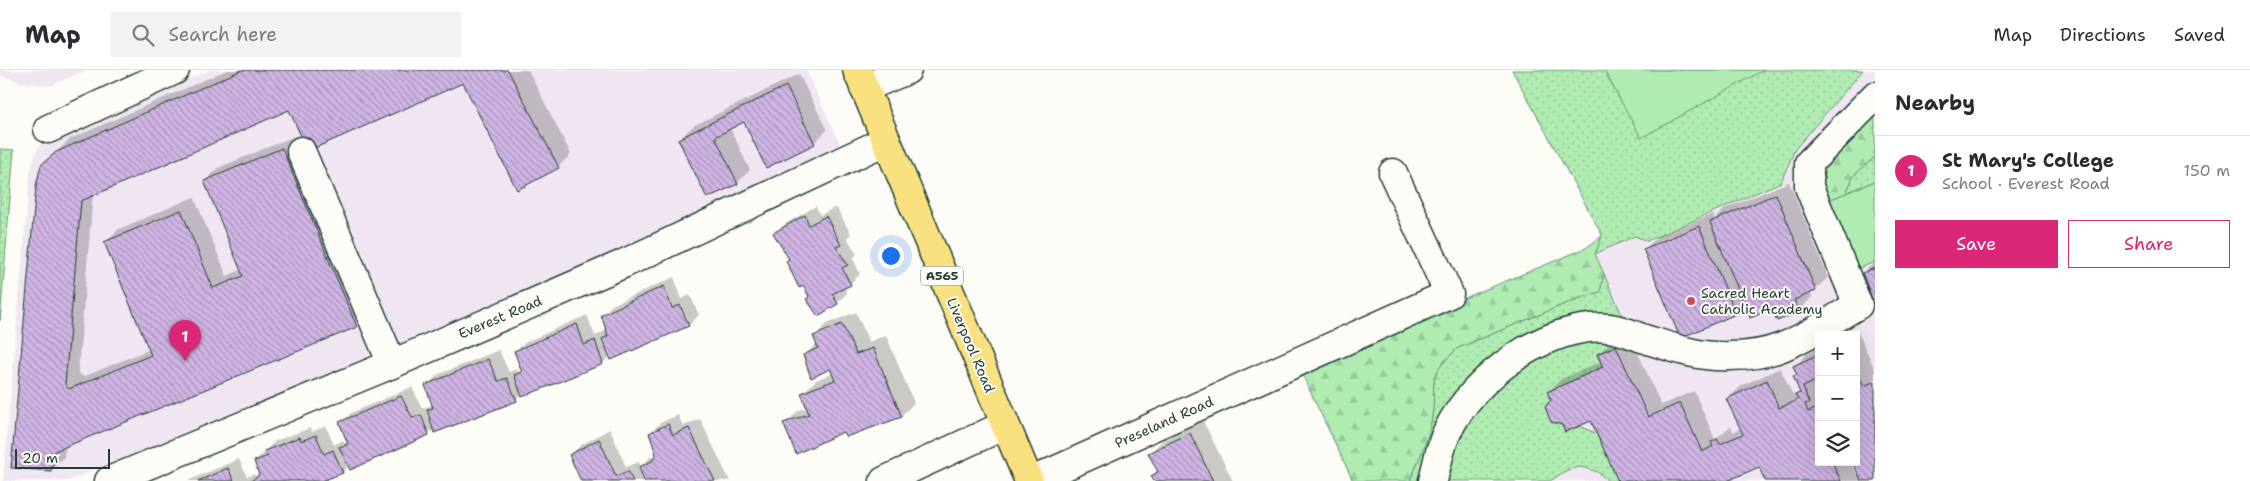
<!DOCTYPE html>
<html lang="en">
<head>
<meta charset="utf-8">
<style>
  body { margin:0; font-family:"Shantell Sans",sans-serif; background:#f2f2f3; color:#2b2b33 }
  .controls { position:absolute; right:15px; bottom:15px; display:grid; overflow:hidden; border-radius:0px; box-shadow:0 5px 20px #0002 }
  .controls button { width:45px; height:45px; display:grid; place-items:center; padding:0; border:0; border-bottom:1px solid #e1e1e2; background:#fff; color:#2b2b33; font:25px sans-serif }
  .scale { position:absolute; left:15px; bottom:12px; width:95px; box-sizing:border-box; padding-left:5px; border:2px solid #1f3d34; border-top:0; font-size:14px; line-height:18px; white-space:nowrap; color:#1f3d34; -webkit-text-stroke:4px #fdfcf7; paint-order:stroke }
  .you { position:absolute; left:890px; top:185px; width:18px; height:18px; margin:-12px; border:4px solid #fff; border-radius:50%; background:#1a73e8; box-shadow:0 0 0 8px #1a73e833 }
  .badge { display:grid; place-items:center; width:32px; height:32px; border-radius:50%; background:#db2777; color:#fff; font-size:16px; font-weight:700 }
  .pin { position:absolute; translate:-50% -41px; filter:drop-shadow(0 1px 2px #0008) }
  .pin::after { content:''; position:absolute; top:26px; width:18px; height:15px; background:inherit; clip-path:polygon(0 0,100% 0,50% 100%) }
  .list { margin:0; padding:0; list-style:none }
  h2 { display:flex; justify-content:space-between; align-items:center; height:65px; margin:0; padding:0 20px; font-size:21px }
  h2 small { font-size:16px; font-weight:400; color:#7c7c81 }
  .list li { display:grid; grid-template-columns:32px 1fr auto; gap:15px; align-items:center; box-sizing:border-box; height:70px; padding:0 20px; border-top:1px solid #e1e1e2 }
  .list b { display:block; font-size:19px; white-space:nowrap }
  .list p { margin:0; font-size:16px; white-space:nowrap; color:#7c7c81 }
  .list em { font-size:16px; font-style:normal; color:#7c7c81 }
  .actions { display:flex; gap:10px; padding:15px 20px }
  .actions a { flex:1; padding:11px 0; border:1px solid #db2777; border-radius:0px; text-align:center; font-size:18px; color:#db2777 }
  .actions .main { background:#db2777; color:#fff }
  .icon { flex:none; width:28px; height:28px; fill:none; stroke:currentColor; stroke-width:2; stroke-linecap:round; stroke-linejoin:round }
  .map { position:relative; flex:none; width:1875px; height:411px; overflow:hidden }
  header { display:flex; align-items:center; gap:30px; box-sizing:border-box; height:70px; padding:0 25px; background:#fff; border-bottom:1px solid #e1e1e2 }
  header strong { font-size:24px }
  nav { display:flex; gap:28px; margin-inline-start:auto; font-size:18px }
  .search { width:350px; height:45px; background:#f2f2f3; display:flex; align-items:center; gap:12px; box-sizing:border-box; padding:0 18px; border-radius:0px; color:#7c7c81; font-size:19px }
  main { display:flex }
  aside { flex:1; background:#fff }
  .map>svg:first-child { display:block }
</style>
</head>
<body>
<header>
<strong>Map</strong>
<div class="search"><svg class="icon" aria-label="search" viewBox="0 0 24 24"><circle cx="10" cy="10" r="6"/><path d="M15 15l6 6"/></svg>Search here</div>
<nav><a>Map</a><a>Directions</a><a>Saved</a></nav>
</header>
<main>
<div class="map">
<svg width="1875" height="411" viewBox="0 0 1875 411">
  <defs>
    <pattern id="grass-dots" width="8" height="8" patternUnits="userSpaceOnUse" patternTransform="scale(1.25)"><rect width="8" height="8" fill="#b0ebb1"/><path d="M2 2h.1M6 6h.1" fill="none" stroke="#97ca99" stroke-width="1.8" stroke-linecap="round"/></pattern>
    <pattern id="forest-firs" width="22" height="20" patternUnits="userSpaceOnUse" patternTransform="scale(1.25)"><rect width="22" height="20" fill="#b0ebb1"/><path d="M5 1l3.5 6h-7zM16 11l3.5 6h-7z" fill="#97ca99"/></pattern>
    <pattern id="building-back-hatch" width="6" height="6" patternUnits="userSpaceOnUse" patternTransform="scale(1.25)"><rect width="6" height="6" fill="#cfb4e3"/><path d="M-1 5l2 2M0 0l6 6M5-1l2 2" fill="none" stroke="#a794b9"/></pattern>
  </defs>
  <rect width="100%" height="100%" fill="#fdfcf7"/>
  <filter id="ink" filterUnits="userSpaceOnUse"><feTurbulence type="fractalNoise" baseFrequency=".02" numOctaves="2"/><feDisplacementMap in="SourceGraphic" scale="10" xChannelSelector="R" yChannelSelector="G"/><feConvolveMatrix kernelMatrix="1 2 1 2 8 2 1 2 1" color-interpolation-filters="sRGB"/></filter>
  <g filter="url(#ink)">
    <!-- built -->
    <g fill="#efe6f1" fill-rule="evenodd">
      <polygon points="0,0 87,0 50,16 20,12 0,5"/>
      <polygon points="210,0 806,0 840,74 645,172 68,411 3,411 30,104 35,84 41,74"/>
      <path d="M1512,0h363v411h-522l-45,-92 276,-122 11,-13 7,-19zM1819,265h37v127h-37z"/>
    </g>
    <!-- grass -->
    <g fill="url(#grass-dots)" stroke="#689472">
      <polygon points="1512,0 1863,0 1795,79 1781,112 1647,171 1635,166 1595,184 1602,165"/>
      <polygon points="0,79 14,80 0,251"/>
      <polygon points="1875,87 1875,111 1846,123 1854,105"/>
      <path d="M1604,204l21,48 -99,17 -103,142h-13c8,-20 17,-38 21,-59 8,-39 -9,-42 27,-74l119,-49 23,-7z"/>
      <polygon points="1606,270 1620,274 1597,284 1603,297 1547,322 1551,330 1545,337 1562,355 1565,362 1580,356 1597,364 1618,411 1608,411 1598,402 1581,397 1567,400 1550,411 1442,411 1450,380 1481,328 1537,285 1586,271"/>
    </g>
    <!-- forest -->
    <g fill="url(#forest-firs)" stroke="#689472">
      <polygon points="1875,40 1875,87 1854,105 1846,123 1829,130 1822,114 1823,92"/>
      <path d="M1602,166l-7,18 9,20 -4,18 -23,7 -119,49c-36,32 -19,35 -27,74 -4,21 -13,39 -21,59h-57l-51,-107 83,-43 201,-83z"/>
    </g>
    <!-- pitch -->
    <g fill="#b0ebb1" stroke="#689472">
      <polygon points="1604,0 1764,0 1641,68"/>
      <polygon points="1875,111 1875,192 1857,199 1829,130"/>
    </g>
    <!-- shadow -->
    <g fill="#0003">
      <polygon points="227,0 528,0 571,84 558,97 463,11 290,38 93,125 78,302 83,307 150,279 105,172 119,159 194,127 227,206 242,199 205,111 218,98 295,66 369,242 356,256 66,375 64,387 51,400 42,96 70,69"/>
      <polygon points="799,4 827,60 814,73 744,51 730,58 750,100 737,113 680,69 693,56"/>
      <polygon points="1789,112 1828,207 1815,220 1810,222 1812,227 1799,241 1745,234 1736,243 1645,179 1658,166 1713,144 1715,149 1724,139"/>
      <polygon points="816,136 820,145 836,137 851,164 847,168 857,184 853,188 860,204 850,214 844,217 847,223 837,233 810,226 775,164 785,154"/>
      <polygon points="1875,192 1875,233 1863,203"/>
      <polygon points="674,207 682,229 690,225 699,245 689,255 611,289 610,286 603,293 522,324 516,330 434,359 428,364 349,395 343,402 319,411 187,411 239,389 247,407 254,404 255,407 259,403 255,391 275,371 310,358 312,362 326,356 334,375 343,370 345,374 348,370 341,353 351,343 412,317 422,338 433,335 427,316 437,305 499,280 509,302 517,299 519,302 522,299 515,282 526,272 587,245 595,266 607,260 602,245 612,235"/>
      <polygon points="856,242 869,272 886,265 914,333 901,346 843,360 785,354 798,341 808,337 803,323 816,310 833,303 831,297 804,286 817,273 815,266 828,253"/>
      <polygon points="1857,260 1875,300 1875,411 1863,411 1856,392 1856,265 1846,265"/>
      <polygon points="1629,263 1661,335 1694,321 1715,369 1731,356 1733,362 1741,358 1728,329 1741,316 1780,298 1793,325 1801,322 1794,307 1798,303 1795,296 1808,283 1819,278 1819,392 1851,392 1860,411 1766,411 1759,395 1733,407 1734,411 1620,411 1592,349 1552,330 1548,322 1561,309 1602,291 1598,284 1612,271"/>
      <polygon points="678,345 683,356 700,349 730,411 582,411 571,385 581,375 610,359 626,397 639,392 641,397 650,387 658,384 650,363 660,353"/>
      <polygon points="1203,351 1233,411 1155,411 1152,406 1158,400 1150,383 1163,370"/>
    </g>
    <!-- building -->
    <g fill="url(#building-back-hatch)" stroke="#1f3d34">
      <polygon points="242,0 508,0 559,98 517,120 463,13 308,81 289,40 81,131 65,315 69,319 151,285 104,172 181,140 213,218 243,206 204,111 282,78 357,257 55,381 51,401 11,398 36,116 41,95 56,82"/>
      <polygon points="786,16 815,74 766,98 744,52 715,67 738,114 707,128 678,69"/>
      <polygon points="1776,124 1816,221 1794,230 1800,242 1777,251 1772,239 1750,248 1710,152"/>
      <polygon points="805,145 809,155 826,146 841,175 836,177 848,195 842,198 851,215 832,224 838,234 818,246 806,229 809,227 804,216 799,218 786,191 789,189 773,163"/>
      <polygon points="1699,156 1736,244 1680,268 1643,179"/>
      <polygon points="1875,198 1875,236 1862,203"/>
      <polygon points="664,216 672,238 680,235 689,256 611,290 602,269 608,266 601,245"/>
      <polygon points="577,254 584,275 595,270 603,294 522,327 514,305 522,302 514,281"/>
      <polygon points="842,254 856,284 873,278 902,347 846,367 843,362 796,384 783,353 809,344 801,323 835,310 830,299 811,308 803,285 818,278 813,266"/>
      <polygon points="1616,276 1648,347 1680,333 1702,382 1713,376 1711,372 1717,369 1720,374 1743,364 1726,329 1767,310 1779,338 1798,330 1795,325 1800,323 1793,306 1797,305 1793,296 1819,284 1819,318 1816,311 1803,317 1809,333 1805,334 1808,342 1818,338 1819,340 1819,392 1832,392 1841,411 1765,411 1759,397 1727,411 1618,411 1591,351 1565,362 1562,355 1551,352 1545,337 1551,330 1547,322 1603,297 1597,284"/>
      <polygon points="488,289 498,311 507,308 517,331 434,363 427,339 433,338 425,315"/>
      <polygon points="1856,300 1864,316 1875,311 1875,411 1861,411 1853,392 1856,392"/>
      <polygon points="401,326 412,347 421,345 429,365 350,400 339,377 348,374 339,352"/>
      <polygon points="668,354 673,365 689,358 715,411 644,411 639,397 652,391 656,384 649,363"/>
      <polygon points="1190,363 1213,411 1154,411 1151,406 1158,402 1148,383"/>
      <polygon points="316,365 324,384 333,380 343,403 322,411 251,411 259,405 254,391 268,386 264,381 300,367 301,371"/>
      <polygon points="599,369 616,406 628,401 633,411 581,411 569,385"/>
      <polygon points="228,398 234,411 198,411"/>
    </g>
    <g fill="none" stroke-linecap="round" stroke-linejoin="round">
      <defs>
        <g id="minor">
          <polyline points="864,18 907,0"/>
          <polyline points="48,59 175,0"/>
          <polyline points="301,81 392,294"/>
          <polyline points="109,411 392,294 623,194 885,71"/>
          <polyline points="884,411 1005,355"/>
          <polyline points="1032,411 1449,224 1393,103"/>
          <path d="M1433,411c4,-17 7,-35 15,-51 26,-53 100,-108 161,-102 11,1 22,6 33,10 29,9 57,20 88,18 16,0 37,-3 52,-9 26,-10 51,-28 76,-42l-49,-118v-24l66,-67"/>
        </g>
        <polyline id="highway" points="857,0 1029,411"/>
      </defs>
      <!-- minor casing -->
      <use href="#minor" stroke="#1f3d34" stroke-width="31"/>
      <!-- highway casing -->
      <use href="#highway" stroke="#1f3d34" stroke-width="31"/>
      <!-- minor -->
      <use href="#minor" stroke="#fdfcf7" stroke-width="28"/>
      <!-- highway -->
      <use href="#highway" stroke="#fae180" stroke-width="28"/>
    </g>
  </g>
  <!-- markers -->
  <circle fill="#d1495b" stroke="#fdfcf7" stroke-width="2" cx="1691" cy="231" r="5"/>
  <g text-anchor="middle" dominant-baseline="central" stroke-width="4" stroke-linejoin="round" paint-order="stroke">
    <!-- shield labels -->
    <rect fill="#fdfcf7" stroke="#62766e" stroke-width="1" x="921" y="196.5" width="42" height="19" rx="4"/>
    <g font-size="12" font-weight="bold" fill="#1f3d34">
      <text x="942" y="206">A565</text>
    </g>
    <!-- poi labels -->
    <g font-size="14" fill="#1f3d34" stroke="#fdfcf7" text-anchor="start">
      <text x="1701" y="223">Sacred Heart<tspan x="1701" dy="16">Catholic Academy</tspan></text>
    </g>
    <!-- street labels -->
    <g font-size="14" fill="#1f3d34" stroke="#fdfcf7">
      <text transform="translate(500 247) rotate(-23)">Everest Road</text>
      <text transform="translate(971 275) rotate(67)">Liverpool Road</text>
      <text transform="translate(1164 352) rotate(-24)">Preseland Road</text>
    </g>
  </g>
</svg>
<div class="controls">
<button>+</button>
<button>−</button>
<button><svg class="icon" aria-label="layers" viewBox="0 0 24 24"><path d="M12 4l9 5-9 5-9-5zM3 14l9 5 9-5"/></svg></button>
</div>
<div class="scale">20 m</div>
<div class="you"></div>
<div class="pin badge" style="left:185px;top:291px">1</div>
</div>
<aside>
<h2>Nearby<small></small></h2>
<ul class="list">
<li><span class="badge">1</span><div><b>St Mary's College</b><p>School · Everest Road</p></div><em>150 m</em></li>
</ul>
<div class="actions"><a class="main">Save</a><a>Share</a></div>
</aside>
</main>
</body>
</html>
